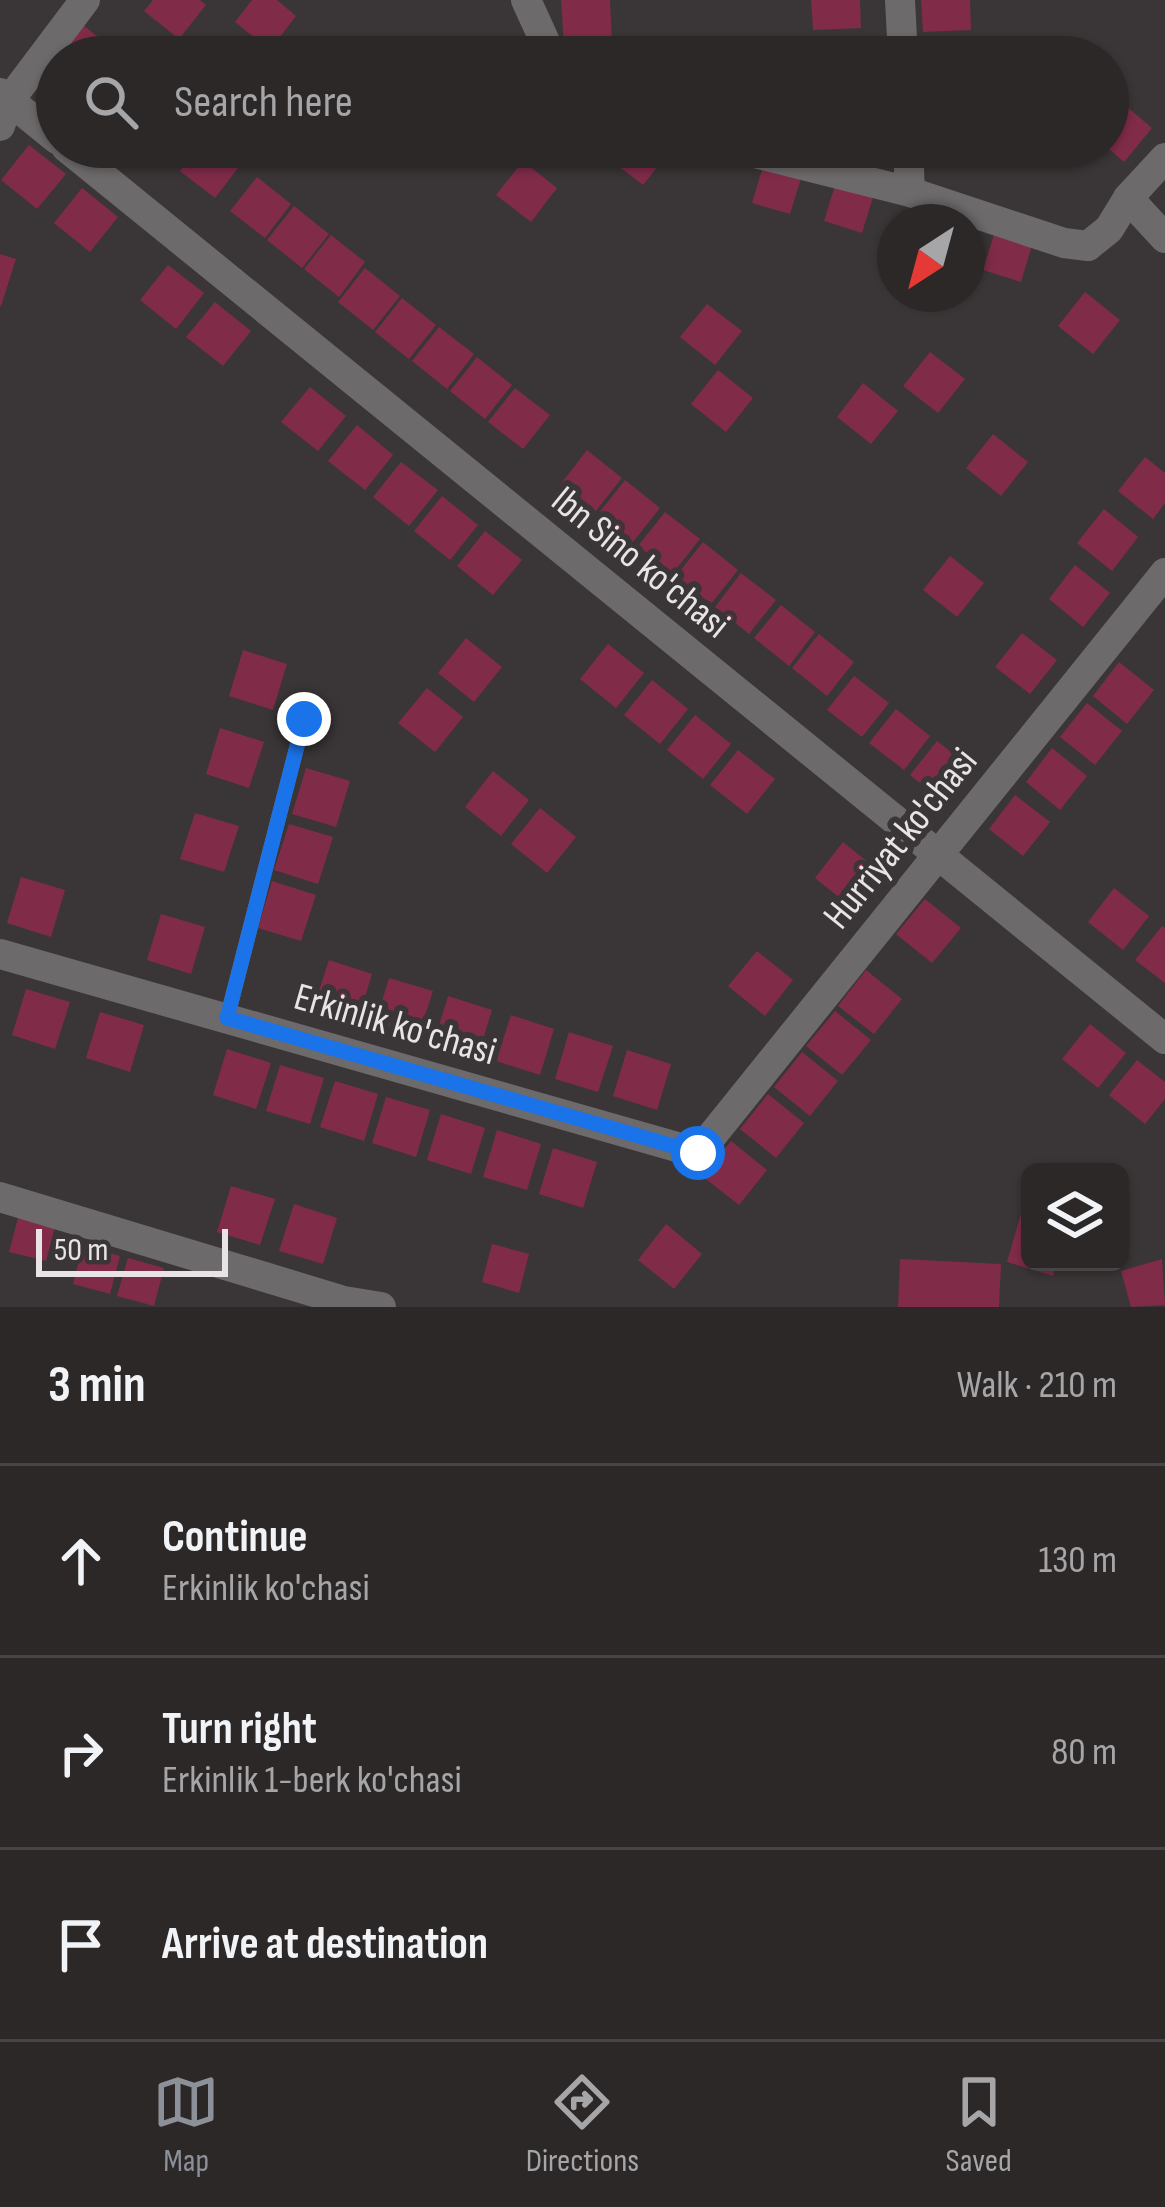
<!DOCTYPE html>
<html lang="en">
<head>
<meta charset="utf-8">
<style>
  body { margin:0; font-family:"Sofia Sans Condensed",sans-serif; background:#383434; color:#f1f3f6 }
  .controls { position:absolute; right:36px; bottom:36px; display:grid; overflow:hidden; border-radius:18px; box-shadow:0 3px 9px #0004 }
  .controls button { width:108px; height:108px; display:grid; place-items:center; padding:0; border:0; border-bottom:3px solid #484445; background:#2c2828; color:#f1f3f6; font:60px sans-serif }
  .compass { position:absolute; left:877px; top:204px; width:108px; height:108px; border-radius:50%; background:#2c2828; box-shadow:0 3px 9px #0004; rotate:216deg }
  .scale { position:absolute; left:36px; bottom:30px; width:192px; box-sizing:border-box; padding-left:12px; border:6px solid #e8e4e5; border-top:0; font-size:33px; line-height:42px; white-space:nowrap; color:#e8e4e5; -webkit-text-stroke:9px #3a3536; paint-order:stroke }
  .stop { position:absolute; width:36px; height:36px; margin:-27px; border:9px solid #1a73e8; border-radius:50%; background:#fff }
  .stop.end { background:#1a73e8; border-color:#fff; box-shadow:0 3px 12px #0008 }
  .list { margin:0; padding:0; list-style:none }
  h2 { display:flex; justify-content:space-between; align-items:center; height:156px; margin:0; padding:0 48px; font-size:51px }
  h2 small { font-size:39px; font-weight:400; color:#a6a6a8 }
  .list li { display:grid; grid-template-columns:78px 1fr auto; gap:36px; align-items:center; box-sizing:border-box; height:192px; padding:0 48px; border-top:3px solid #484445 }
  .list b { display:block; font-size:45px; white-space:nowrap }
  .list p { margin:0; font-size:39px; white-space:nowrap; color:#a6a6a8 }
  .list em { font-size:39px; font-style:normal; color:#a6a6a8 }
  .icon { flex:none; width:66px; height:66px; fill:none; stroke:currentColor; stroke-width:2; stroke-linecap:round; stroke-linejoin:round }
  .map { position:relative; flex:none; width:1165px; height:1307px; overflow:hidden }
  .search { position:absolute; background:#2c2828; box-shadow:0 3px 9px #0004; left:36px; right:36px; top:36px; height:132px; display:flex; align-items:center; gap:30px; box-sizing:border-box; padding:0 42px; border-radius:66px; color:#a6a6a8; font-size:45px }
  .sheet { height:732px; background:#2c2828 }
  nav { display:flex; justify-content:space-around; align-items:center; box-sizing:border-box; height:168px; border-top:3px solid #484445; background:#2c2828; font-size:33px; color:#a6a6a8 }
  nav a { display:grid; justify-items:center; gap:6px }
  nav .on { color:#8c9099 }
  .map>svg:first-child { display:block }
</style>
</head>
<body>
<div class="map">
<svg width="1165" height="1307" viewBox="0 0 1165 1307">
  <rect width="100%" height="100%" fill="#3a3536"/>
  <!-- building -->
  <g fill="#802c49">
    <polygon points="153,0 200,0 206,5 179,39 144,11"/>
    <polygon points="252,0 277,0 296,16 270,50 235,22"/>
    <polygon points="561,0 610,0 612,44 564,46"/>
    <polygon points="811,0 860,0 861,28 813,30"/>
    <polygon points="921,0 970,0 971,30 923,32"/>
    <polygon points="78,21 112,48 106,57 57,57"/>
    <polygon points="862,41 863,57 814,57 814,43"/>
    <polygon points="1114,96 1152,128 1124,162 1108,148 1108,103"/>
    <polygon points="29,145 66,174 37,209 1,180"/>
    <polygon points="198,147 220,147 241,164 215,198 180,171"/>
    <polygon points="617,147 664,147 670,151 643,185 608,158"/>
    <polygon points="928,147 977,147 977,159 929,161"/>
    <polygon points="523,161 557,188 531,222 496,195"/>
    <polygon points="764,163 802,175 790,214 752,203"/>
    <polygon points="257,177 291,204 265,238 230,211"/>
    <polygon points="836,182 874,194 862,233 824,221"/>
    <polygon points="82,188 118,217 90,252 54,223"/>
    <polygon points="294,206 329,234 302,268 267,240"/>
    <polygon points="995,231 1033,242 1021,282 983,270"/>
    <polygon points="331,235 365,262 339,297 304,269"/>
    <polygon points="0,254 16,259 1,306 0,306"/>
    <polygon points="168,265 204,293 176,329 140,300"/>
    <polygon points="365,268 400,296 373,330 338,302"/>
    <polygon points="1085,292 1120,320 1093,354 1058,326"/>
    <polygon points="402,298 436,325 409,359 375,332"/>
    <polygon points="215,302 251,331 223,366 186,337"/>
    <polygon points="707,304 742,331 715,365 680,337"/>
    <polygon points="439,327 474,354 447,389 412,361"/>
    <polygon points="930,352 965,379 938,413 903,386"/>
    <polygon points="477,357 512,385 485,419 450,391"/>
    <polygon points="718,370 753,398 726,432 691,404"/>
    <polygon points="863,383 898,411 871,444 837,417"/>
    <polygon points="310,387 346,416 318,451 281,422"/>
    <polygon points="515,388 550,415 523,449 488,422"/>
    <polygon points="357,425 393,455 365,490 328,461"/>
    <polygon points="993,434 1028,462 1001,496 966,468"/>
    <polygon points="587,450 622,478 595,512 560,485"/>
    <polygon points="1145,457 1165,473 1165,503 1153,519 1118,491"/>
    <polygon points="401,462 438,490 409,526 373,497"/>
    <polygon points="625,480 660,508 633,542 598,514"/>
    <polygon points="442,496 478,525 450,560 414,531"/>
    <polygon points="1104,509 1138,537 1112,571 1077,543"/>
    <polygon points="665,512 700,539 673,573 638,546"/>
    <polygon points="485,531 522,560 493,595 457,566"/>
    <polygon points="703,542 738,570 711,604 676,576"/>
    <polygon points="950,556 984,583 957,617 923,590"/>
    <polygon points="1075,565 1110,593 1083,627 1049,599"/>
    <polygon points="741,573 776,600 749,634 715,607"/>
    <polygon points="781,605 815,632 789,666 754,638"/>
    <polygon points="1022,633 1057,660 1030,694 995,667"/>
    <polygon points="819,634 854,662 827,696 792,668"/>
    <polygon points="466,638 502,667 474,702 438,673"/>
    <polygon points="608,644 644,673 616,708 580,679"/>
    <polygon points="243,650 287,664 273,710 229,696"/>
    <polygon points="1119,662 1154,690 1127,724 1093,696"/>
    <polygon points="854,676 889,703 862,737 827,710"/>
    <polygon points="652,680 688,709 660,744 624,715"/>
    <polygon points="427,688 463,717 435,752 398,723"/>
    <polygon points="1087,703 1122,731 1095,765 1060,737"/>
    <polygon points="896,709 930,736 904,770 869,743"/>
    <polygon points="695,715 731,744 703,779 667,750"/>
    <polygon points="220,728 264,742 249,788 206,774"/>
    <polygon points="937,741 972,768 945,803 910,775"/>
    <polygon points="1052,748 1087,776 1060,810 1026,782"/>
    <polygon points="738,750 775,779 747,814 710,785"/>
    <polygon points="306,768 350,781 336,827 292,814"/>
    <polygon points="493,771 529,800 501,836 465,807"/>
    <polygon points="1015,795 1050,822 1023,856 989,829"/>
    <polygon points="540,808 576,837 547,873 511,844"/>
    <polygon points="195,813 239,826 224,872 180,859"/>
    <polygon points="289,824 333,837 318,884 274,870"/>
    <polygon points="843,842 879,871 851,907 815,878"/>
    <polygon points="21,877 65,890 51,937 7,923"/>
    <polygon points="272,881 316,895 301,941 258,928"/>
    <polygon points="1114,888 1149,916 1123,950 1088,922"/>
    <polygon points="925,899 961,928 932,963 896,934"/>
    <polygon points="161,914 205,927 191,974 147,960"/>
    <polygon points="1162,926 1165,928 1165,983 1135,960"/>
    <polygon points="757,951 793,980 765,1016 728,986"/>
    <polygon points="329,960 372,974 358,1020 314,1006"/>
    <polygon points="866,970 902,999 874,1034 838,1006"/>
    <polygon points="389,978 433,991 418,1037 375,1024"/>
    <polygon points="26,989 70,1002 55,1049 12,1035"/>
    <polygon points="448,996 492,1010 478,1056 434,1042"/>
    <polygon points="835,1011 871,1040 842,1075 806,1046"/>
    <polygon points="100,1012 144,1025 130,1072 86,1058"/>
    <polygon points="511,1015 554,1029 540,1075 496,1061"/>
    <polygon points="1090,1024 1126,1053 1098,1088 1062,1059"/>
    <polygon points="569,1032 613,1046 598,1092 555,1079"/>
    <polygon points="227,1049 271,1063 256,1109 213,1095"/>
    <polygon points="627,1050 671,1064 657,1110 613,1096"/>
    <polygon points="802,1052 838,1081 810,1116 774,1087"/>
    <polygon points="1137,1060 1165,1082 1165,1099 1145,1124 1109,1095"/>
    <polygon points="280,1065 324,1078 310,1124 266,1111"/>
    <polygon points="335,1081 378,1094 364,1141 320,1127"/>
    <polygon points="768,1094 804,1123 776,1158 740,1129"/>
    <polygon points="386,1097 430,1110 416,1157 372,1143"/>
    <polygon points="441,1114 485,1128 471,1174 427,1160"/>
    <polygon points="497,1130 541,1144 527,1190 483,1177"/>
    <polygon points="731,1141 767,1170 739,1205 702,1176"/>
    <polygon points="553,1148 597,1162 583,1208 539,1194"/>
    <polygon points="231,1186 275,1199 260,1245 217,1232"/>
    <polygon points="294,1204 337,1218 323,1264 279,1251"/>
    <polygon points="1023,1207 1030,1209 1030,1262 1057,1262 1053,1276 1007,1262"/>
    <polygon points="19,1214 56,1223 46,1261 9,1252"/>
    <polygon points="666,1224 702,1254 674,1289 638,1260"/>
    <polygon points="492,1244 529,1254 519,1293 482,1282"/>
    <polygon points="83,1246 120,1256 110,1294 73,1284"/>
    <polygon points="128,1258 164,1268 154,1306 117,1296"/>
    <polygon points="900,1259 1001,1264 999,1307 898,1307"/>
    <polygon points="1162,1259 1165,1305 1131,1307 1121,1271"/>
  </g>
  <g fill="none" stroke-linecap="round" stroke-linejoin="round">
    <!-- service -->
    <polyline stroke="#6d6a6b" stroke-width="15" points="227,1018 304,719"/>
    <!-- minor -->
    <g stroke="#6d6a6b" stroke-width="30">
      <polyline points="526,0 552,57"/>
      <polyline points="900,0 903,57"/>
      <polyline points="0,93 57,139"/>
      <polyline points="0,126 9,101 85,0"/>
      <polyline points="66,147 1165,1039"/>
      <polyline points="731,147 910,192 1064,243 1088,246 1109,229 1128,198 1165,158"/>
      <polyline points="908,147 910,192"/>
      <polyline points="1128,198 1165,238"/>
      <polyline points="0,954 698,1153 1165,573"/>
      <polyline points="0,1197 344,1301 381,1307"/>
    </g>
  </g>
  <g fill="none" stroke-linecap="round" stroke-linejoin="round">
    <!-- route -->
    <polyline stroke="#1a73e8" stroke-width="15" points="304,719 227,1018 698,1153"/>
  </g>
  <g text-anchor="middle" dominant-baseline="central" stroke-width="12" stroke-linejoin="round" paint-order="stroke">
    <!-- street labels -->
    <g font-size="39" fill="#e8e4e5" stroke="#3a3536">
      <text transform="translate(640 563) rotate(39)">Ibn Sino ko'chasi</text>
      <text transform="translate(901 839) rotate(-51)">Hurriyat ko'chasi</text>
      <text transform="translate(395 1025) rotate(16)">Erkinlik ko'chasi</text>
    </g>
  </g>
</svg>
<div class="controls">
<button><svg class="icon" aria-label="layers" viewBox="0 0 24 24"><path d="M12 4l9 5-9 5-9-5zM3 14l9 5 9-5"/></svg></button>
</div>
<svg class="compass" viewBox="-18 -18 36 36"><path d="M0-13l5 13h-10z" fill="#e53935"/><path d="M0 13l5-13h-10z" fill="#a6a6a8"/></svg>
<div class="scale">50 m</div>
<div class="stop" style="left:698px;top:1153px"></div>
<div class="stop end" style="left:304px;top:719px"></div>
<div class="search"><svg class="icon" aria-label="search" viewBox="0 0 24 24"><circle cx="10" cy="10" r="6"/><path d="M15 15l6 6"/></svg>Search here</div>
</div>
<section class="sheet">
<h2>3 min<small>Walk · 210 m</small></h2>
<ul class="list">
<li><svg class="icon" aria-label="ahead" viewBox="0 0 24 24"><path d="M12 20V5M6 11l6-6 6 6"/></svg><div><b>Continue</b><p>Erkinlik ko'chasi</p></div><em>130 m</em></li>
<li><svg class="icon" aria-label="right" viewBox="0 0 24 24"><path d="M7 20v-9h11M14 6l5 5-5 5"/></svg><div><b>Turn right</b><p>Erkinlik 1-berk ko'chasi</p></div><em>80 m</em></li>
<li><svg class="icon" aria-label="arrive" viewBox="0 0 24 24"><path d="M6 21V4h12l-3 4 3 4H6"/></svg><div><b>Arrive at destination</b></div></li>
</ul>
</section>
<nav>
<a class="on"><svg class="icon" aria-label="map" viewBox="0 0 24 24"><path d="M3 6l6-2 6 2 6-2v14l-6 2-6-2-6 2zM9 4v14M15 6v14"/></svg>Map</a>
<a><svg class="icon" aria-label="directions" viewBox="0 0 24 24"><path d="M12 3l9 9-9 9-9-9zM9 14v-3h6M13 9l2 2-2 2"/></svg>Directions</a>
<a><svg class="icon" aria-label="saved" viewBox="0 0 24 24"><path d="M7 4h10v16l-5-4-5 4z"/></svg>Saved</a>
</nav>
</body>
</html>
